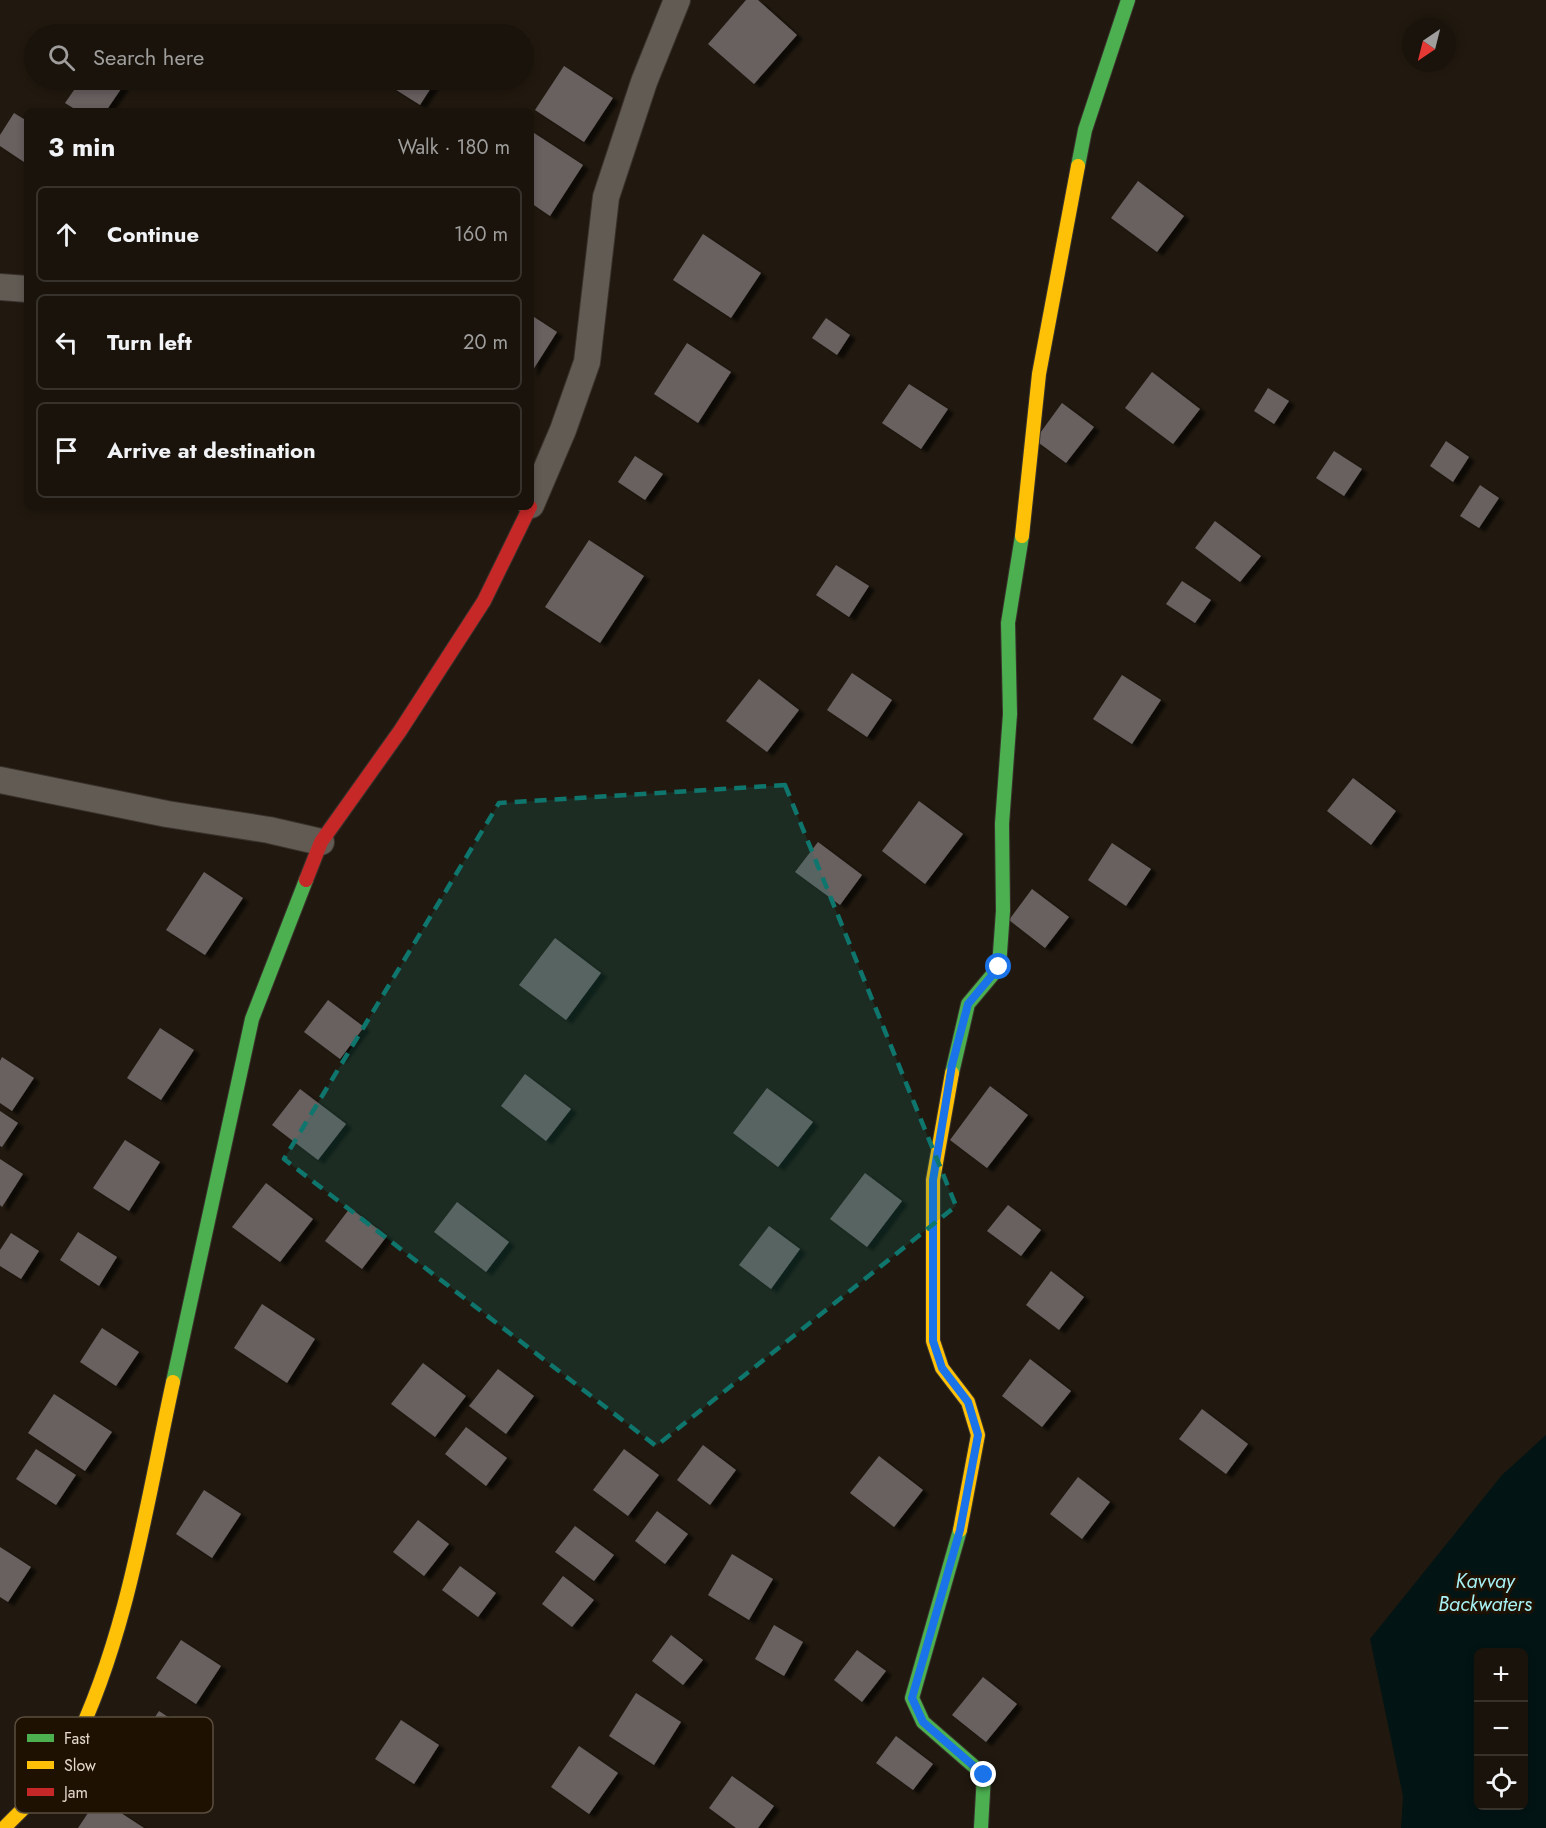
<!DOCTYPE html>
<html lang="en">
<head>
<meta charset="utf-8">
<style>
  body { margin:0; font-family:Jost,sans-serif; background:#262019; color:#f1f3f6 }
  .controls { position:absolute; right:18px; bottom:18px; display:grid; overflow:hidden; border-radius:9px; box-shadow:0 3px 9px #0003 }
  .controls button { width:54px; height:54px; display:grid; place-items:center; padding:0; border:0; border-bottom:2px solid #37322c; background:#19130b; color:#f1f3f6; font:30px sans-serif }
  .compass { position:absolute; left:1402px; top:18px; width:54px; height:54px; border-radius:50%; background:#19130b; box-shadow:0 3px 9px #0003; rotate:215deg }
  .stop { position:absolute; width:18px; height:18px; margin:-14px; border:4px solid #1a73e8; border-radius:50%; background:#fff }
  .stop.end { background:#1a73e8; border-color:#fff; box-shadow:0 2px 6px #0008 }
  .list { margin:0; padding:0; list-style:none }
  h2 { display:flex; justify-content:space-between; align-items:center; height:78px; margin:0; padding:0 24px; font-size:26px }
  h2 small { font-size:20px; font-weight:400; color:#9f9e9d }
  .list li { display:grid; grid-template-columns:39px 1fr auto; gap:18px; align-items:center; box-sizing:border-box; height:96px; margin:0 12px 12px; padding:0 12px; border:2px solid #37322c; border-radius:9px }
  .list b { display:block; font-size:22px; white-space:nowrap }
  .list em { font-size:20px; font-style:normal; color:#9f9e9d }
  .icon { flex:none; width:33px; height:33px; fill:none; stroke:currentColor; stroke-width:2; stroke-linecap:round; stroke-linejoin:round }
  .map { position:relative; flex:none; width:1546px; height:1828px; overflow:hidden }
  .search { position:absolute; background:#19130b; box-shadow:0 3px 9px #0003; left:24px; top:24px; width:510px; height:66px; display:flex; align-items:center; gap:15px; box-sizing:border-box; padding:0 21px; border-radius:33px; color:#9f9e9d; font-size:22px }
  .panel { position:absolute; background:#19130b; box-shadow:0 3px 9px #0003; left:24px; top:108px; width:510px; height:402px; border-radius:9px }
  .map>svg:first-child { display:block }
</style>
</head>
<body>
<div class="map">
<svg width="1546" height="1828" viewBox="0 0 1546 1828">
  <defs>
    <filter id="shadow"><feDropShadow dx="6" dy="4" stdDeviation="1.5" flood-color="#0009"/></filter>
  </defs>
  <rect width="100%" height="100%" fill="#21190f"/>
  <!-- water -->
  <path fill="#031414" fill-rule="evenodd" d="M1546,1435v393h-145l2,-32 -33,-157 132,-164zM1478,1652h46v154h-46z"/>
  <!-- building -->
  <g fill="#696161" filter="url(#shadow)">
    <polygon points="746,0 758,0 797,35 754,84 708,44"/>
    <polygon points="564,66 613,98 584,142 535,110"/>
    <polygon points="81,80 113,80 123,86 106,111 78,111 65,103"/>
    <polygon points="394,80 436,80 420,105 390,86"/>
    <polygon points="14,113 27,121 27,164 0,146 0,135"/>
    <polygon points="531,131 583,165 550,216 531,203"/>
    <polygon points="1138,181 1184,216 1157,252 1111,218"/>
    <polygon points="703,234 761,273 731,318 673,280"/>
    <polygon points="531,315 557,332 531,373"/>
    <polygon points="826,318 850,335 837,355 812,338"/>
    <polygon points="687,343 731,372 698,423 654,394"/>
    <polygon points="1152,372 1200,409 1173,444 1125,408"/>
    <polygon points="909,384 948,409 921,449 882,423"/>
    <polygon points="1268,388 1289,401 1274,424 1254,411"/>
    <polygon points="1062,403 1094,427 1066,463 1035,440"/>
    <polygon points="1446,441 1469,457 1453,482 1430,466"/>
    <polygon points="1334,451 1362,469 1344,496 1316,478"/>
    <polygon points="635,456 663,474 645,500 618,482"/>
    <polygon points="1480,485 1499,498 1479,528 1460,516"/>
    <polygon points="1215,521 1261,556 1240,582 1195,548"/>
    <polygon points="589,540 644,576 600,643 545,607"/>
    <polygon points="836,565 869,586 849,617 816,595"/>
    <polygon points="1182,581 1211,600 1195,623 1166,604"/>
    <polygon points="852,673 892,700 867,737 827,710"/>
    <polygon points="1122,675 1161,700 1132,744 1093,719"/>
    <polygon points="759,679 799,710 767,752 726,721"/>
    <polygon points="1353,778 1396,811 1371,845 1327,811"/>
    <polygon points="919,801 963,834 925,884 882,851"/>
    <polygon points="818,842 862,875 840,905 795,872"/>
    <polygon points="1112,843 1151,869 1126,906 1088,880"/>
    <polygon points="204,872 243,898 205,955 166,930"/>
    <polygon points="1032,889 1069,917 1045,948 1009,920"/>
    <polygon points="555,938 601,973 566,1020 519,985"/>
    <polygon points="328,1000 364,1027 340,1059 304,1032"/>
    <polygon points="160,1028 194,1050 161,1100 127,1078"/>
    <polygon points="2,1057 34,1078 12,1111 0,1103 0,1061"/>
    <polygon points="525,1074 571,1109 546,1141 501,1106"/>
    <polygon points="990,1086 1028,1115 987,1168 950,1140"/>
    <polygon points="767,1088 813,1122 778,1167 733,1133"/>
    <polygon points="300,1089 346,1124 318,1160 272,1125"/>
    <polygon points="0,1111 18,1123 2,1147 0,1146"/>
    <polygon points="125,1140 160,1162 129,1211 93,1188"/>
    <polygon points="0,1159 23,1174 2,1207 0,1205"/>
    <polygon points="865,1173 902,1201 867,1247 830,1219"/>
    <polygon points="266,1183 313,1219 280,1262 232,1227"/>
    <polygon points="457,1202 509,1242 486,1272 434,1232"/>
    <polygon points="1008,1205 1041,1230 1021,1256 987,1231"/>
    <polygon points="350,1208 387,1236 362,1269 325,1241"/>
    <polygon points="769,1226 800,1249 771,1289 739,1265"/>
    <polygon points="78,1232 117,1257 99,1286 60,1260"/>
    <polygon points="11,1233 39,1251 21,1279 0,1266 0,1250"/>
    <polygon points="1051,1271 1084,1297 1059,1330 1026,1305"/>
    <polygon points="262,1304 315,1339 287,1383 234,1348"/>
    <polygon points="102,1328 139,1352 116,1386 80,1362"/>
    <polygon points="1030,1359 1071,1391 1042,1427 1002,1396"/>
    <polygon points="423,1363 466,1396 435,1437 391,1404"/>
    <polygon points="498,1369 534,1396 506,1434 469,1406"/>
    <polygon points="54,1394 112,1432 85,1471 28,1433"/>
    <polygon points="1202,1409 1248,1444 1226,1474 1179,1439"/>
    <polygon points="466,1427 507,1458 486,1486 445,1454"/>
    <polygon points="703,1445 736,1470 710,1505 677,1480"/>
    <polygon points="36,1449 76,1475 56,1505 16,1479"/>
    <polygon points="624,1449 659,1475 628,1516 593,1490"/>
    <polygon points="879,1456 923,1490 894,1527 850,1493"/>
    <polygon points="1078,1477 1110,1502 1082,1539 1050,1514"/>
    <polygon points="204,1490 241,1514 212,1558 176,1534"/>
    <polygon points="657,1511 688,1534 665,1564 635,1541"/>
    <polygon points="418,1520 449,1544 424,1576 393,1552"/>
    <polygon points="575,1526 614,1555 594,1581 555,1552"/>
    <polygon points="0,1547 31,1567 8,1602 0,1597"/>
    <polygon points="732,1554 773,1579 749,1620 708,1595"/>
    <polygon points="460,1566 496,1593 478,1617 442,1590"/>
    <polygon points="563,1576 594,1600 572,1627 542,1604"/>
    <polygon points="774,1625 803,1642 784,1676 755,1659"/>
    <polygon points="671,1635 703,1660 683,1685 652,1661"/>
    <polygon points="181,1640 221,1666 196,1704 156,1678"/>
    <polygon points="857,1650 886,1671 862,1702 834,1680"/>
    <polygon points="983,1677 1017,1704 986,1742 952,1715"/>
    <polygon points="636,1693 681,1722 654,1765 609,1736"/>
    <polygon points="159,1711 195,1735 166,1779 130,1755"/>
    <polygon points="401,1720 439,1745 414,1784 375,1759"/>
    <polygon points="896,1736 933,1764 913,1790 876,1763"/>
    <polygon points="579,1746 618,1773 589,1814 551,1787"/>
    <polygon points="732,1776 774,1806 758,1828 736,1828 709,1808"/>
    <polygon points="98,1798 144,1828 78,1828"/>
  </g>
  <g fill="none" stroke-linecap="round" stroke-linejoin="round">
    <defs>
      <g id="street">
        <polyline points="0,287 27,289"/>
        <polyline points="531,505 563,430 587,362 606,197 644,82 677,0"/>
        <polyline points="0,780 167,814 269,830 321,842"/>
      </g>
      <g id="fast">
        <polyline points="1078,166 1085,130 1128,0"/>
        <polyline points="952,1073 968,1004 999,967 1003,911 1002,824 1010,714 1008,623 1022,536"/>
        <polyline points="173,1382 252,1019 306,880"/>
        <polyline points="960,1530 912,1698 923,1722 984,1775 981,1828"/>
      </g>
      <g id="slow">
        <polyline points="1022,536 1039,374 1078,166"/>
        <polyline points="952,1073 933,1180 933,1341 942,1368 968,1402 978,1435 960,1530"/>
        <path d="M4,1828c23,-24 53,-49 68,-79 56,-114 74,-244 101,-367"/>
      </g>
      <polyline id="jam" points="306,880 321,842 400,731 484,601 530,507"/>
    </defs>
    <!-- street casing -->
    <use href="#street" stroke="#3a332d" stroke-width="28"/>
    <!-- fast casing -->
    <use href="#fast" stroke="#3a332d" stroke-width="16"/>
    <!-- slow casing -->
    <use href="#slow" stroke="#3a332d" stroke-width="16"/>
    <!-- jam casing -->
    <use href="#jam" stroke="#3a332d" stroke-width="16"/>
    <!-- street -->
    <use href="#street" stroke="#625b54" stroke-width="26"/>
    <!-- fast -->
    <use href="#fast" stroke="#4caf50" stroke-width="14"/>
    <!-- slow -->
    <use href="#slow" stroke="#ffc107" stroke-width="14"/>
    <!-- jam -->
    <use href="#jam" stroke="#c62828" stroke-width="14"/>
  </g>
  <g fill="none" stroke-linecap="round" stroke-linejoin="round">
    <!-- route -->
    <polyline stroke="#1a73e8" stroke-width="8" points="984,1775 923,1722 912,1698 960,1530 978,1435 968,1402 942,1368 933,1341 933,1180 952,1065 968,1004 999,967"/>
  </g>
  <!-- marked area -->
  <path fill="#0f766e" fill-opacity="0.2" stroke="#0f766e" stroke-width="4.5" stroke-dasharray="12 8" stroke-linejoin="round" d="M785,785l171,421 -300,240 -372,-287 215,-356z"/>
  <g text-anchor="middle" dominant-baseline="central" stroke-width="6" stroke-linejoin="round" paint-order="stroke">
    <!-- water labels -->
    <g font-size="20" font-style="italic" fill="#a6f0f4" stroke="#1f1101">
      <text x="1485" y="1581">Kavvay<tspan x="1485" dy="23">Backwaters</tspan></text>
    </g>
  </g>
  <!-- legend -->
  <rect x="15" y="1717" width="198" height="96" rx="9" fill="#1f1101" stroke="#5a4d3e" stroke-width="1.5"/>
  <rect x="27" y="1734" width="27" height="8" fill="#4caf50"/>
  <rect x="27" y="1761" width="27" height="8" fill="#ffc107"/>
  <rect x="27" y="1788" width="27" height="8" fill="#c62828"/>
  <g font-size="16" fill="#e3d9cd">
    <text x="64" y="1744">Fast</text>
    <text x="64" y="1771">Slow</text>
    <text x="64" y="1798">Jam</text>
  </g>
</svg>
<div class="controls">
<button>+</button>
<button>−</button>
<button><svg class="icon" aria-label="locate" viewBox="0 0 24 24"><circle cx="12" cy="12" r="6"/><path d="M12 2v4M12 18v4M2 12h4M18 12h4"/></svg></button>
</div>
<svg class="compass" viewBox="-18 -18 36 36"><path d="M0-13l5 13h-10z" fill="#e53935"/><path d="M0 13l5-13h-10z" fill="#9f9e9d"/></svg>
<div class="stop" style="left:999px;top:967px"></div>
<div class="stop end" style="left:984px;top:1775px"></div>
<div class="search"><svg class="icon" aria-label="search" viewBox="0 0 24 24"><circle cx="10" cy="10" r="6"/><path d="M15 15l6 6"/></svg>Search here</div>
<section class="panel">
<h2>3 min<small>Walk · 180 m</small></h2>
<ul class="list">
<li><svg class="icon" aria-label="ahead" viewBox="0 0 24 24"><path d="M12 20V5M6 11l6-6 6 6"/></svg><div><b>Continue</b></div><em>160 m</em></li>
<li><svg class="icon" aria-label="left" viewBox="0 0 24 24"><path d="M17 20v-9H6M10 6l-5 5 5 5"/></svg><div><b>Turn left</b></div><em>20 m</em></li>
<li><svg class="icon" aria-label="arrive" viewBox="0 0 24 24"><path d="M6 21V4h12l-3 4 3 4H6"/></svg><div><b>Arrive at destination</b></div></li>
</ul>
</section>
</div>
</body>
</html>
